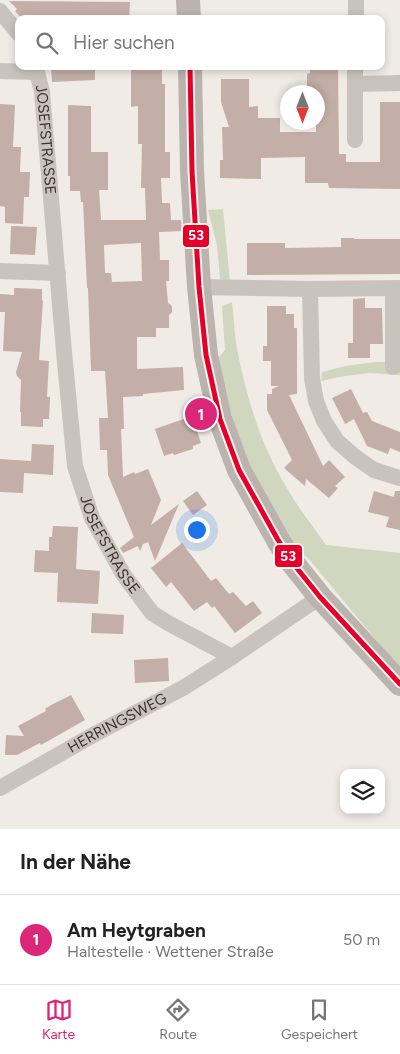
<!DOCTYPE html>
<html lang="de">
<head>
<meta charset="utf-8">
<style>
  body { margin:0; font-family:Figtree,sans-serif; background:#f2f2f2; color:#222 }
  .controls { position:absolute; right:15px; bottom:15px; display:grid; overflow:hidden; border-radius:10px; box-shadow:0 2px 8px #0003 }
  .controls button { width:45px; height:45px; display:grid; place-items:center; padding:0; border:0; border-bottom:1px solid #e0e0e0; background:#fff; color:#222; font:25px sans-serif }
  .compass { position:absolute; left:280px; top:85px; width:45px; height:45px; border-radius:50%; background:#fff; box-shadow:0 2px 8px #0003; rotate:180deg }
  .you { position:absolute; left:196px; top:529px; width:18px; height:18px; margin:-12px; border:4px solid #fff; border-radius:50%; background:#1a73e8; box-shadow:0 0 0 8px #1a73e833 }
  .badge { display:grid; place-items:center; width:32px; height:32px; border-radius:50%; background:#db2777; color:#fff; font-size:16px; font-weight:700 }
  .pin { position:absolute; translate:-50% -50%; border:2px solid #fff; box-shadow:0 1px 5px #0006 }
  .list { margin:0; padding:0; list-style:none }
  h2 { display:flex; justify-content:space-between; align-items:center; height:65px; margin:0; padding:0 20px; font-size:21px }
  h2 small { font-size:16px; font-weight:400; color:#767676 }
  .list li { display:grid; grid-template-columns:32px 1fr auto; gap:15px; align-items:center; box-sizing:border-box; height:90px; padding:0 20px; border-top:1px solid #e0e0e0 }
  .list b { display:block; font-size:19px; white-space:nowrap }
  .list p { margin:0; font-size:16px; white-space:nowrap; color:#767676 }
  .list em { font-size:16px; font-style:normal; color:#767676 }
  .icon { flex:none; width:28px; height:28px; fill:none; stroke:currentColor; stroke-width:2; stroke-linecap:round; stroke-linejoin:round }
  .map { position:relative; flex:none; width:400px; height:829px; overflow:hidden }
  .search { position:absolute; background:#fff; box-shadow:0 2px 8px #0003; left:15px; right:15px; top:15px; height:55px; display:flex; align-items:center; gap:12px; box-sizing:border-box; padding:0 18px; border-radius:10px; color:#767676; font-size:19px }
  .sheet { height:155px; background:#fff }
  nav { display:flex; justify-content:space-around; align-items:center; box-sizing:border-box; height:70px; border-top:1px solid #e0e0e0; background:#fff; font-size:14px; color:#767676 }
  nav a { display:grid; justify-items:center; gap:2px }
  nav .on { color:#db2777 }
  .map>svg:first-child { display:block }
</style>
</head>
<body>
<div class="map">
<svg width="400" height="829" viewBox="0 0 400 829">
  <rect width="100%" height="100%" fill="#f0ebe5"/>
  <!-- green -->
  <g fill="#d1d6bf">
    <polygon points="223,209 230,282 220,279 217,245 208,210"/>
    <path d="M232,302c2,15 2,31 5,46 9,49 24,98 50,140 11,20 26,38 39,57l74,8v116l-92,-111 -20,-14 -40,-74 -20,-54 -11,-57 8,-9 -3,-44z"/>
    <polygon points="375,362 400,362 400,375 370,373 345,376 321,381 322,372 345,366"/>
  </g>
  <!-- building -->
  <g fill="#c3afa7" fill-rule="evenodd">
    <polygon points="9,1 130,2 129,19 22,19 15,11 17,9"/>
    <polygon points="51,66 95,66 95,80 52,82"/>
    <path d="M131,66h31v18h3v68h5v26h-9l1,25h8l1,17h10l1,11 -23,1 1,28h9v21h-3l2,22 4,3v6l-3,3v13h-13v9h-19v32l46,-2 1,23 -41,4v2l-20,1 1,32h-3l2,48 11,-5 1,2 13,-5 13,31 -10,25 28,-21 -24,57 -7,-19 -5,2 -3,7 -2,-5 -15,7 -3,-5 14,-11 -26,-62 -1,-25h-7l-1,-32h9l-3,-47h-14l-3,-83h-1l-4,-86h-2l-1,-11h-10v-15h-2v-71l23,1v46h17v38h-9l2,30h45l-1,-32h-4l1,-44h-4v-38l-7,1zM141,243l1,38 -30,1 -1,-9h-6l-1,-28z"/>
    <polygon points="310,66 338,66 339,154 346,154 346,162 380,162 380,102 400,102 400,189 329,188 328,183 305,183 305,157 261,158 261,179 220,178 220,160 223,160 222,127 229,127 221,102 221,79 249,79 249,107 258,106 258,118 280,118 280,132 316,132 316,122 318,122 318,92 307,92 307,74 310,73"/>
    <polygon points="0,104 15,105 13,147 21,147 20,172 30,172 29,197 24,197 23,224 5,223 5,207 0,206"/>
    <polygon points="11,226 37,227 35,255 10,254"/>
    <polygon points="341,238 354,238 354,239 400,239 400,274 247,275 247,243 285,243 285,248 341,247"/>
    <polygon points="14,288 42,289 42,300 43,301 39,360 49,361 47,397 50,397 49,419 43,419 43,427 21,426 21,412 20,412 21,380 17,376 16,372 22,352 3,351 5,312 0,312 0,294 14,295"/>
    <polygon points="365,298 365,308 382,308 383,344 370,344 370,358 348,358 348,343 353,343 353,299"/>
    <polygon points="267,306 286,306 286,314 294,314 294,328 297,328 297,394 289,395 323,466 329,460 345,477 335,486 338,488 329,498 306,479 305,486 284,468 292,460 267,410 267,394 272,394 272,389 279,386 271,386 271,361 263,361 263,346 267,346"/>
    <polygon points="351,389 363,413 367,412 372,421 400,432 400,452 390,448 388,454 367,446 354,419 345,424 332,398"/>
    <polygon points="192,416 201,443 193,446 193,449 174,455 173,453 164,456 155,429"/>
    <polygon points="32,444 54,445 53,475 24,473 23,493 0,492 0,459 31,461"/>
    <polygon points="197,491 207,505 193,515 183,501"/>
    <polygon points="374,491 394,497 395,491 400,491 400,530 386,527 389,517 368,512"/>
    <polygon points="53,526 78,527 76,569 100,571 98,604 57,602 58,573 34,572 35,550 49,551 49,537 52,537"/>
    <polygon points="182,543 211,581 216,578 229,594 233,592 246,606 253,601 262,613 235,633 214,606 212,608 207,602 194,611 171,582 166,587 151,568"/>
    <polygon points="92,613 124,615 123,634 91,633"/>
    <polygon points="168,658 169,681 135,683 134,660"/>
    <polygon points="71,695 85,720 41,745 40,743 17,755 5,755 6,735 24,736 18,726 46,711 45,709 51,705"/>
  </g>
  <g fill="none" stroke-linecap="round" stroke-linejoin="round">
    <!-- street -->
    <g stroke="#c9c3be" stroke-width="16">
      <polyline points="0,11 19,34"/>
      <polyline points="356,19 356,0"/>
      <path id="s1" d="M34,66l3,6 5,20 22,260 11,114 17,52 31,56 29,39 16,10 64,34"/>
      <polyline points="0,71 37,72"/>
      <polyline points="355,84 400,83"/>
      <polyline points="355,140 355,66"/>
      <polyline points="0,271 58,273"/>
      <polyline points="199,287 310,289 312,378 316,401 324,421 337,441 354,456 374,470 400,478"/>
      <polyline points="310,289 400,288"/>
      <polyline points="393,289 393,367"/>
      <path id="s2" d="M0,788l95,-54 88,-46 49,-31 88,-60"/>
    </g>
    <!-- secondary -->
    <g stroke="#bab3ae" stroke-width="24">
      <polyline points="188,0 189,19"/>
      <polyline points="190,66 192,171 199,287 206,355 220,419 239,470 278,540 292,562 320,597 400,684"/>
    </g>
    <defs>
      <polyline id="bus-1" points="190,66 192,171 199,287 206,355 220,419 239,470 278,540 292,562 320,597 400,684"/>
    </defs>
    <!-- bus-1 casing -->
    <use href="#bus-1" stroke="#fbf5ee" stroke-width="9"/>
    <!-- bus-1 -->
    <use href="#bus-1" stroke="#e4002b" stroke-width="5"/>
  </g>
  <g text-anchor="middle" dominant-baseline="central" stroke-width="4" stroke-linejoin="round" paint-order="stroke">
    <!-- street labels -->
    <g font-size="15" fill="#3b302b" stroke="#fbf5ee">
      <text stroke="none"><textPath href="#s1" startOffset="75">JOSEFSTRASSE</textPath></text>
      <text stroke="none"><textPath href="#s1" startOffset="489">JOSEFSTRASSE</textPath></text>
      <text stroke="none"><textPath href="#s2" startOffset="134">HERRINGSWEG</textPath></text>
    </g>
  </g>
  <g stroke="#fbf5ee" stroke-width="2">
    <rect x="182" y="224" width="28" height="24" rx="5" fill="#e4002b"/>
    <rect x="274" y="544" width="29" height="24" rx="5" fill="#e4002b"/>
  </g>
  <g font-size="14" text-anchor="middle" font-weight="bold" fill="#fff">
    <text x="196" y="240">53</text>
    <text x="288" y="561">53</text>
  </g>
</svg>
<div class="controls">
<button><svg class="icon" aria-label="layers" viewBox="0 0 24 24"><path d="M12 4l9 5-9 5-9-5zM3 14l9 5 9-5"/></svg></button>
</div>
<svg class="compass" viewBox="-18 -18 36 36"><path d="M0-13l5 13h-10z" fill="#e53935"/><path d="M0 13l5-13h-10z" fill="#767676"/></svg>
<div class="you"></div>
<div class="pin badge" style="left:201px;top:414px">1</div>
<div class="search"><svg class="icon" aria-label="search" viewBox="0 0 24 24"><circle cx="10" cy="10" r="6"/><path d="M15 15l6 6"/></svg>Hier suchen</div>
</div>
<section class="sheet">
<h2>In der Nähe<small></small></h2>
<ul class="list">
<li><span class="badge">1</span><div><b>Am Heytgraben</b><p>Haltestelle · Wettener Straße</p></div><em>50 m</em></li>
</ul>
</section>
<nav>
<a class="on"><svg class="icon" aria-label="map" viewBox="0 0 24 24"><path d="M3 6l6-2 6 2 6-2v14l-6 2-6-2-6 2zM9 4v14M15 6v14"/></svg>Karte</a>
<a><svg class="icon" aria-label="directions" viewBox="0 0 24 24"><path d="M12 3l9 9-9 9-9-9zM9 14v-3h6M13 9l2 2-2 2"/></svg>Route</a>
<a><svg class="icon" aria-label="saved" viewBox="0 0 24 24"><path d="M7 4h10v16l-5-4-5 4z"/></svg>Gespeichert</a>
</nav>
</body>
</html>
